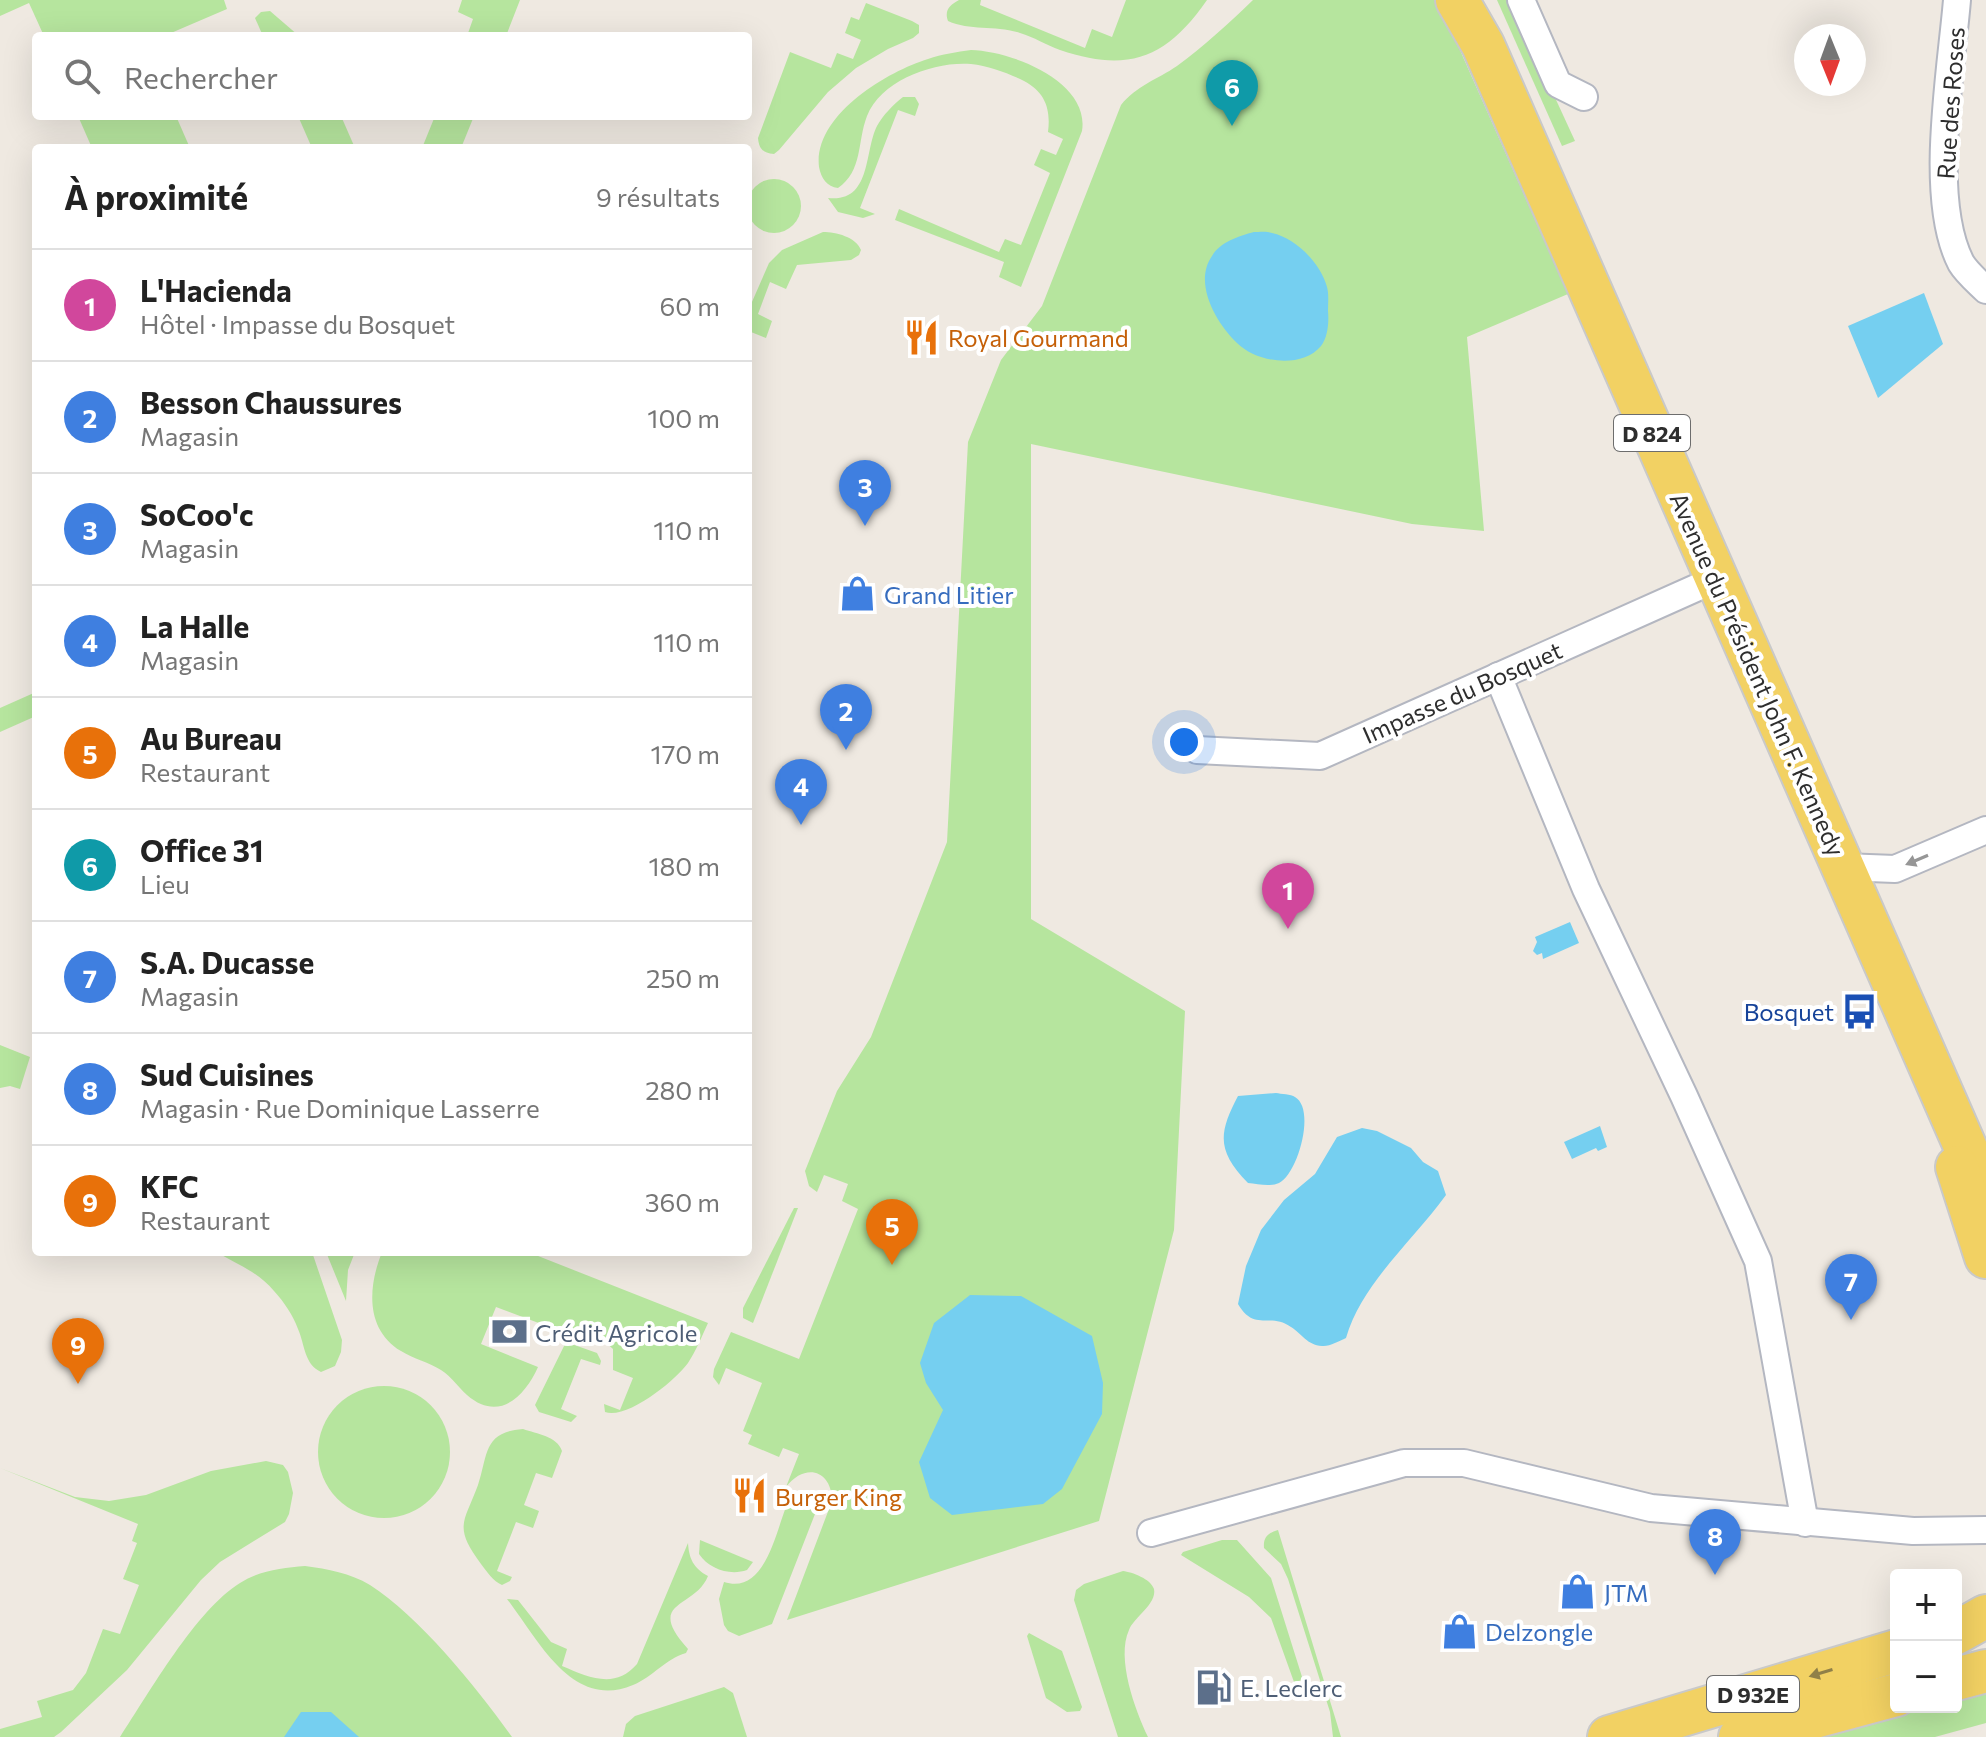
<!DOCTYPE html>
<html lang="fr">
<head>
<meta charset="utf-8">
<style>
  body { margin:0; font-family:Commissioner,sans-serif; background:#f2f2f2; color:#222 }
  .controls { position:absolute; right:24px; bottom:24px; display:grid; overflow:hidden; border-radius:8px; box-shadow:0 8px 32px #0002 }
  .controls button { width:72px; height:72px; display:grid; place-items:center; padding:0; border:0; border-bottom:2px solid #e0e0e0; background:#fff; color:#222; font:40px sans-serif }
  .compass { position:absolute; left:1794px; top:24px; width:72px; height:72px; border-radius:50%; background:#fff; box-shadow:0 8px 32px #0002; rotate:179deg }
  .you { position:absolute; left:1184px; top:742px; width:28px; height:28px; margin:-20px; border:6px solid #fff; border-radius:50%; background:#1a73e8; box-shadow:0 0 0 12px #1a73e833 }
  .badge { display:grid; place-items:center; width:52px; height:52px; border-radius:50%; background:#7c3aed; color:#fff; font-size:26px; font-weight:700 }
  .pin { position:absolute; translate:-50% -66px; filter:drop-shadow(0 2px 4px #0008) }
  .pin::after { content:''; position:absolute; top:42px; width:28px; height:24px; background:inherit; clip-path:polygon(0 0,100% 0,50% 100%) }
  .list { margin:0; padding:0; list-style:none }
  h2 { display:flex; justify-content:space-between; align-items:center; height:104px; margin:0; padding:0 32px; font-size:34px }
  h2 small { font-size:26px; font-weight:400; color:#767676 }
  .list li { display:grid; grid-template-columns:52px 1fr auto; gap:24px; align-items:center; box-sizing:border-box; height:112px; padding:0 32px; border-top:2px solid #e0e0e0 }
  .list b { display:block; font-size:30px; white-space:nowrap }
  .list p { margin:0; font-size:26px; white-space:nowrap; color:#767676 }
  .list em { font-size:26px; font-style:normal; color:#767676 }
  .icon { flex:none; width:44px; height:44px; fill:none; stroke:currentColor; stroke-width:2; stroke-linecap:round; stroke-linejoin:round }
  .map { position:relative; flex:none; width:1986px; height:1737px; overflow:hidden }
  .search { position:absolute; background:#fff; box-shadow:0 8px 32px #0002; left:32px; top:32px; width:720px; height:88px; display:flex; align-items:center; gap:20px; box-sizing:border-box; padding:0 28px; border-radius:8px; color:#767676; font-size:30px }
  .panel { position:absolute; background:#fff; box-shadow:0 8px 32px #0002; left:32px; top:144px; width:720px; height:1112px; border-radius:8px }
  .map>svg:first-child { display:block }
</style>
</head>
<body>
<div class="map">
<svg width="1986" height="1737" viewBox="0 0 1986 1737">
  <rect width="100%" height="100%" fill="#efe9e1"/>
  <!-- green -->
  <g fill="#b6e59e">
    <polygon points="0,0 224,0 227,9 164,36 44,36 29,3 0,16"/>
    <polygon points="462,0 520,0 506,36 467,36 473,19 458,12"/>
    <path d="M959,0h22l-1,5 105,43 7,-19 20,8 14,-37h81c-41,59 -79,73 -147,50 -14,-5 -26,-13 -40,-17 -24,-8 -50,-2 -72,-12 -4,-11 2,-16 11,-21z"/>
    <path d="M1253,0h182l5,5 128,289 -101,43 17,194 -72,-7 -381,-80v475l154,92 -11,219 -75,291 -312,99 45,-119c0,-31 -27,-39 -46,-14l13,-33 -16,-6 -4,9 -31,-13 4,-9 -9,-4 19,-48 -36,-15 -7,17 -6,-8 1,-8 17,-37 68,27 59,-150 -16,-8 6,-17 -24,-9 -7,17 -8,-6 -4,-15 32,-80 34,-54 76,-195 21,-400 33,-82 41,-54 79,-201c15,-19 37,-26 56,-39 27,-20 51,-42 76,-66z"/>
    <polygon points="1497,0 1510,0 1575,141 1562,146"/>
    <path d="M866,3l46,18 7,4v8l-6,5 -25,11 -32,19 -28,24 -49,58 -5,4c-11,-1 -15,-5 -16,-16l32,-86 41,16 6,-15 16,6 8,-19 -16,-7 6,-16 8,3z"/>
    <polygon points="270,11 299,36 263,36 255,18 261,12"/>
    <path d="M971,50c40,1 119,31 111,81l-61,156 -22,-10 5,-15 -109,-42 4,-11 100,43 6,-13 16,6 29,-72 -16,-8 7,-16 15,6 7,-16 -15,-7c3,-23 -3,-40 -24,-51 -16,-8 -35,-15 -53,-17 -36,-3 -90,16 -104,52 -10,26 -4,55 -29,72 -11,-1 -17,-10 -19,-21 -6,-51 67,-95 109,-108 14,-5 29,-7 43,-9z"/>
    <path d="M903,97h12l4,7 -4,12 -17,-6 -38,98 15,6 -12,4 -25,-6 -10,-14c44,5 36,-47 49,-72 6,-11 16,-21 26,-29z"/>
    <polygon points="78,116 176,116 190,148 92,148"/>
    <polygon points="298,116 341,116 355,148 312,148"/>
    <polygon points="435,116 474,116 461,148 422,148"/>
    <circle cx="774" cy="206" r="27"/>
    <path d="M823,232c13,0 33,5 38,18l-2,5 -8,5 -54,5 -11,24 -16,-7 -12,32 14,7 -6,17 -15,-6 -3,6v-27l21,-48 13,-13z"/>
    <polygon points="36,692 36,716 0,732 0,708"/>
    <polygon points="0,1045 30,1057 20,1089 10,1086 0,1088"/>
    <polygon points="794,1208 798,1208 753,1323 743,1318 743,1308"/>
    <path d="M216,1252h96l30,88 -1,12 -6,14 -14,6c-17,-8 -16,-27 -23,-43 -5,-14 -14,-27 -24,-38 -16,-19 -37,-27 -58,-39z"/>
    <polygon points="326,1252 355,1252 348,1270 346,1301"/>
    <path d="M382,1252h146l180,71c-6,13 -12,28 -20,40 -12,17 -61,57 -83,49l-1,-8 16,6 13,-32 -20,-8v-21c-15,-15 -43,-26 -62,-15l1,-6 -56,-21 -15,37 57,23c-13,29 -39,56 -71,28 -9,-8 -15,-18 -26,-25 -13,-8 -27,-11 -40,-19 -36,-22 -33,-64 -19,-99z"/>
    <polygon points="566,1342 597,1353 601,1361 600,1365 581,1359 561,1409 577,1416 571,1422 539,1412 535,1405"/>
    <circle cx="384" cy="1452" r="66"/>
    <path d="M523,1429c14,5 34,7 39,22l-10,27 -16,-5 -12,32 15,6 -6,17 -17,-6 -19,49 15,6 -2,4 -8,4c-9,-4 -15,-13 -21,-21 -28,-38 -17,-41 -3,-79 10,-30 5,-53 45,-56z"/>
    <polygon points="266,1461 283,1465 288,1472 293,1493 289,1514 285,1522 220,1562 201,1580 127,1670 61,1732 54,1737 0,1737 0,1729 42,1717 37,1701 73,1690 86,1673 103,1629 120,1634 139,1585 123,1579 137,1543 132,1541 138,1524 0,1468 75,1497 109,1501 146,1495 211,1471"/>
    <path d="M803,1496l9,6 3,12 -43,110 -33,12 -11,-5 -4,-6 -5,-26 5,-17c40,13 51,-47 62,-75l4,-7z"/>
    <path d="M1278,1530l63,207h-8l-3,-25 -42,-133 -7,-15 -17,-16c-1,-11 4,-15 14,-18z"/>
    <path d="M700,1540l53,22 -6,8c-17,6 -38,-1 -48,-16z"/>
    <polygon points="1222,1540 1237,1540 1271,1578 1303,1680 1294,1682 1271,1618 1249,1597 1181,1555 1183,1552"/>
    <path d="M688,1543c1,15 5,25 20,33 -13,33 -64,24 -20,73l-2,4c-21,6 -33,24 -53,32 -61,26 -95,-46 -126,-86l11,1 33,42 16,7 -5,17c26,11 53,24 75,-2z"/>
    <path d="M305,1566c23,3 45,7 65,19 49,31 108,104 142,152h-392c29,-44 76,-127 120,-154 20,-13 43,-15 65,-17z"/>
    <path d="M1123,1571c9,1 28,8 31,18 3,15 -20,28 -25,41 -13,28 6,80 19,107h-30l-44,-137 2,-10 8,-6z"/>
    <polygon points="1029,1633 1062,1651 1082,1707 1080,1711 1067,1712 1046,1698 1027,1636"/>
    <polygon points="724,1687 733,1693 747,1737 623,1737 626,1724 635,1716"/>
    <polygon points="1986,1691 1986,1723 1935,1737 1796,1737 1912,1707 1956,1707 1956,1696"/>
  </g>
  <!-- water -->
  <g fill="#75cff0">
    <path d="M1254,232c5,0 13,-1 18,1 24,5 49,31 55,54 2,7 1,16 1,24 1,11 0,26 -7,35 -19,23 -64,17 -84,-3 -21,-20 -44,-60 -25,-87 8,-14 27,-20 42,-24z"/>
    <polygon points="1924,293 1943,344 1878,398 1848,326"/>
    <polygon points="1570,922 1579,943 1543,959 1542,953 1537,955 1533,951 1537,942 1535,937"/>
    <path d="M1276,1093c5,1 15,1 19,4 21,12 3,77 -16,86 -9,4 -21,1 -31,0 -31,-32 -30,-49 -10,-87z"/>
    <polygon points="1600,1126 1607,1147 1598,1151 1596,1148 1572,1159 1564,1142"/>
    <path d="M1362,1128l15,3 34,17 12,14 15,9 8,24c-34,47 -84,88 -100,143 -7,3 -17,9 -24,8 -15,-1 -20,-12 -31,-19 -21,-15 -37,5 -53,-23l8,-38 15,-36 23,-30 31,-26 22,-37z"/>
    <polygon points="970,1295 1021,1296 1092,1336 1103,1383 1102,1414 1062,1489 1043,1504 952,1515 930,1498 919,1462 943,1410 926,1383 920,1363 934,1323"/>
    <polygon points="301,1712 331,1712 359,1737 284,1737"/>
  </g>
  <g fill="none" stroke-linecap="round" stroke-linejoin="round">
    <defs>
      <g id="minor">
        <polyline points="1521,0 1558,84 1584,97"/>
        <path d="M1957,0c-6,72 -29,199 4,263 6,10 17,19 25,27"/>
        <polyline points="1498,676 1586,889 1684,1096 1758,1261 1805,1523"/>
        <polyline points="1197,750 1320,756 1716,579"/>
        <polyline points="1843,867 1895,869 1986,830"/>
        <polyline points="1151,1533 1404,1463 1464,1463 1651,1508 1913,1531 1986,1530"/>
      </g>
      <g id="primary">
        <polyline points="1457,0 1483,45 1986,1194"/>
        <polyline points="1957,1167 1986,1257"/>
        <polyline points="1956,1633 1986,1616"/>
        <polyline points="1956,1679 1986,1671"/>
        <polyline points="1609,1737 1896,1651"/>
        <polyline points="1740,1737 1896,1695"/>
      </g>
    </defs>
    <!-- minor casing -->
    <use href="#minor" stroke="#b4b7c1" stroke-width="30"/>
    <!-- primary casing -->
    <use href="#primary" stroke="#c9c9c9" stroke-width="46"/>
    <!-- minor -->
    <use href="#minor" stroke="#fff" stroke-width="26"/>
    <!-- primary -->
    <use href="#primary" stroke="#f2d163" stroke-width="42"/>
  </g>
  <!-- one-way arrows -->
  <defs><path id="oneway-solid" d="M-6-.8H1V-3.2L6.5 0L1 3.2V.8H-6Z" transform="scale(2)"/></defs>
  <use fill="#969696" href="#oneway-solid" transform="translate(1917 860) rotate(157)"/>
  <use fill="#908048" href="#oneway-solid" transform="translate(1821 1673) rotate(163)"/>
  <!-- icons -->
  <defs>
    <symbol id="restaurant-bare" viewBox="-9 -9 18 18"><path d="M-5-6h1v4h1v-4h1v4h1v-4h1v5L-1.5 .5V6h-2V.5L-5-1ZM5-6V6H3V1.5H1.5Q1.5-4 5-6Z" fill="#e8710a" stroke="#fff" stroke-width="2.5" paint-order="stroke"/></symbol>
    <symbol id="shop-bare" viewBox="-9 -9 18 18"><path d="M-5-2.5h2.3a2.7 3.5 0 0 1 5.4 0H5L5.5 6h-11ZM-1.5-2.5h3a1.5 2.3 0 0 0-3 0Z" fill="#3f7fe0" stroke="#fff" stroke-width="2.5" paint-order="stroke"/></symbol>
    <symbol id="bus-bare" viewBox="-9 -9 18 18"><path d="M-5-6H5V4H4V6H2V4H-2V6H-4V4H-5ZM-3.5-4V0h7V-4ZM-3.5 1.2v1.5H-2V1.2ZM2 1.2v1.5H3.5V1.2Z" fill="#1a4fb4" stroke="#fff" stroke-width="2.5" paint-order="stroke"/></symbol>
    <symbol id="bank-bare" viewBox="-9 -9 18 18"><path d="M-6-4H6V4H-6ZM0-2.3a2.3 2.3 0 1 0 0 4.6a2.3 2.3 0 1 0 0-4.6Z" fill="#5c6f8a" stroke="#fff" stroke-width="2.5" paint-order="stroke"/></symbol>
    <symbol id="fuel-bare" viewBox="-9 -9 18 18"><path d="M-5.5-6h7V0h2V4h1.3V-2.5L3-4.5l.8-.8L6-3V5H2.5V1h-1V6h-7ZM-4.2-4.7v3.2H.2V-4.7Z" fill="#5c6f8a" stroke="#fff" stroke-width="2.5" paint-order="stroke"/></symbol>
  </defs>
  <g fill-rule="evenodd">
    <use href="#restaurant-bare" x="896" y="312" width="51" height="51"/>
    <use href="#shop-bare" x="832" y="568" width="51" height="51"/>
    <use href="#bus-bare" x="1834" y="986" width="51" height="51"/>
    <use href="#bank-bare" x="484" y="1306" width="51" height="51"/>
    <use href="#restaurant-bare" x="724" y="1470" width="51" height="51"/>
    <use href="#shop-bare" x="1552" y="1566" width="51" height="51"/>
    <use href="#shop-bare" x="1434" y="1606" width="51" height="51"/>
    <use href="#fuel-bare" x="1188" y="1662" width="51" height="51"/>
  </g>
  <g text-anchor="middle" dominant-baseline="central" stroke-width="8" stroke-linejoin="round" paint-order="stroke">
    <!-- shield labels -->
    <g fill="#fff" stroke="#6d6d6d" stroke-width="2">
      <rect x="1614" y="415" width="76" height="36" rx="6"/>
      <rect x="1707" y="1676" width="92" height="36" rx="6"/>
    </g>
    <g font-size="22" font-weight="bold" fill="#2e2e2e">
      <text x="1652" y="433">D 824</text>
      <text x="1753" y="1694">D 932E</text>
    </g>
    <!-- street labels -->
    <g font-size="24" fill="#2e2e2e" stroke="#fff">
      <text transform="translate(1950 103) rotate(-86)">Rue des Roses</text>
      <text transform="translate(1758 674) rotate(66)">Avenue du Président John F. Kennedy</text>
      <text transform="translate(1462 692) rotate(-24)">Impasse du Bosquet</text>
    </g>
    <!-- food labels -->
    <g font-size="24" fill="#c56008" stroke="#fff" text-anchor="start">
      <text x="948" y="337">Royal Gourmand</text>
      <text x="775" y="1496">Burger King</text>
    </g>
    <!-- shop labels -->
    <g font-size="24" fill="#366cbe" stroke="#fff" text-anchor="start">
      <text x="884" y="594">Grand Litier</text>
      <text x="1604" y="1592">JTM</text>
      <text x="1485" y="1631">Delzongle</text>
    </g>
    <!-- transit labels -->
    <g font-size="24" fill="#164399" stroke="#fff" text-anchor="end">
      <text x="1834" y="1011">Bosquet</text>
    </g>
    <!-- service labels -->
    <g font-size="24" fill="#4e5e75" stroke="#fff" text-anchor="start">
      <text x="535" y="1332">Crédit Agricole</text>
      <text x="1240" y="1687">E. Leclerc</text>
    </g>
  </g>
</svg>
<div class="controls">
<button>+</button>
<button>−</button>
</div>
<svg class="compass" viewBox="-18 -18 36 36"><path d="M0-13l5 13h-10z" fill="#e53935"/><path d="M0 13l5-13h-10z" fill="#767676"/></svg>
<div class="you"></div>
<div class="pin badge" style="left:1288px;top:929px;background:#d1479c">1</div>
<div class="pin badge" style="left:846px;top:750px;background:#3f7fe0">2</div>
<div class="pin badge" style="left:865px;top:526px;background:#3f7fe0">3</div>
<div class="pin badge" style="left:801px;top:825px;background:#3f7fe0">4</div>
<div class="pin badge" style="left:892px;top:1265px;background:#e8710a">5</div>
<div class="pin badge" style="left:1232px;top:126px;background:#0f9aa8">6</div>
<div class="pin badge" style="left:1851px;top:1320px;background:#3f7fe0">7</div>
<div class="pin badge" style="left:1715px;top:1575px;background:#3f7fe0">8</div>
<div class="pin badge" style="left:78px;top:1384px;background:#e8710a">9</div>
<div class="search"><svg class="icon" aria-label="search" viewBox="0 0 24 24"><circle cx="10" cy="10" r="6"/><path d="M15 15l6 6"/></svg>Rechercher</div>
<section class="panel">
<h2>À proximité<small>9 résultats</small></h2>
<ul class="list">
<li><span class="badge" style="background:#d1479c">1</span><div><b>L'Hacienda</b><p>Hôtel · Impasse du Bosquet</p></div><em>60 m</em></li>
<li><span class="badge" style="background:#3f7fe0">2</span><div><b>Besson Chaussures</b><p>Magasin</p></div><em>100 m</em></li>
<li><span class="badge" style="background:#3f7fe0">3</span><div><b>SoCoo'c</b><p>Magasin</p></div><em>110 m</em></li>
<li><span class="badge" style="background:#3f7fe0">4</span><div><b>La Halle</b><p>Magasin</p></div><em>110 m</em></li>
<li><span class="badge" style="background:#e8710a">5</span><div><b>Au Bureau</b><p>Restaurant</p></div><em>170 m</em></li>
<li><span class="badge" style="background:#0f9aa8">6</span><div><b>Office 31</b><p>Lieu</p></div><em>180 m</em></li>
<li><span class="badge" style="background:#3f7fe0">7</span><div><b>S.A. Ducasse</b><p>Magasin</p></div><em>250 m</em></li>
<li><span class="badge" style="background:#3f7fe0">8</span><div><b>Sud Cuisines</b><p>Magasin · Rue Dominique Lasserre</p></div><em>280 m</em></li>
<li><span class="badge" style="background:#e8710a">9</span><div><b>KFC</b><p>Restaurant</p></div><em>360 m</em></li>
</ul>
</section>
</div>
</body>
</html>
